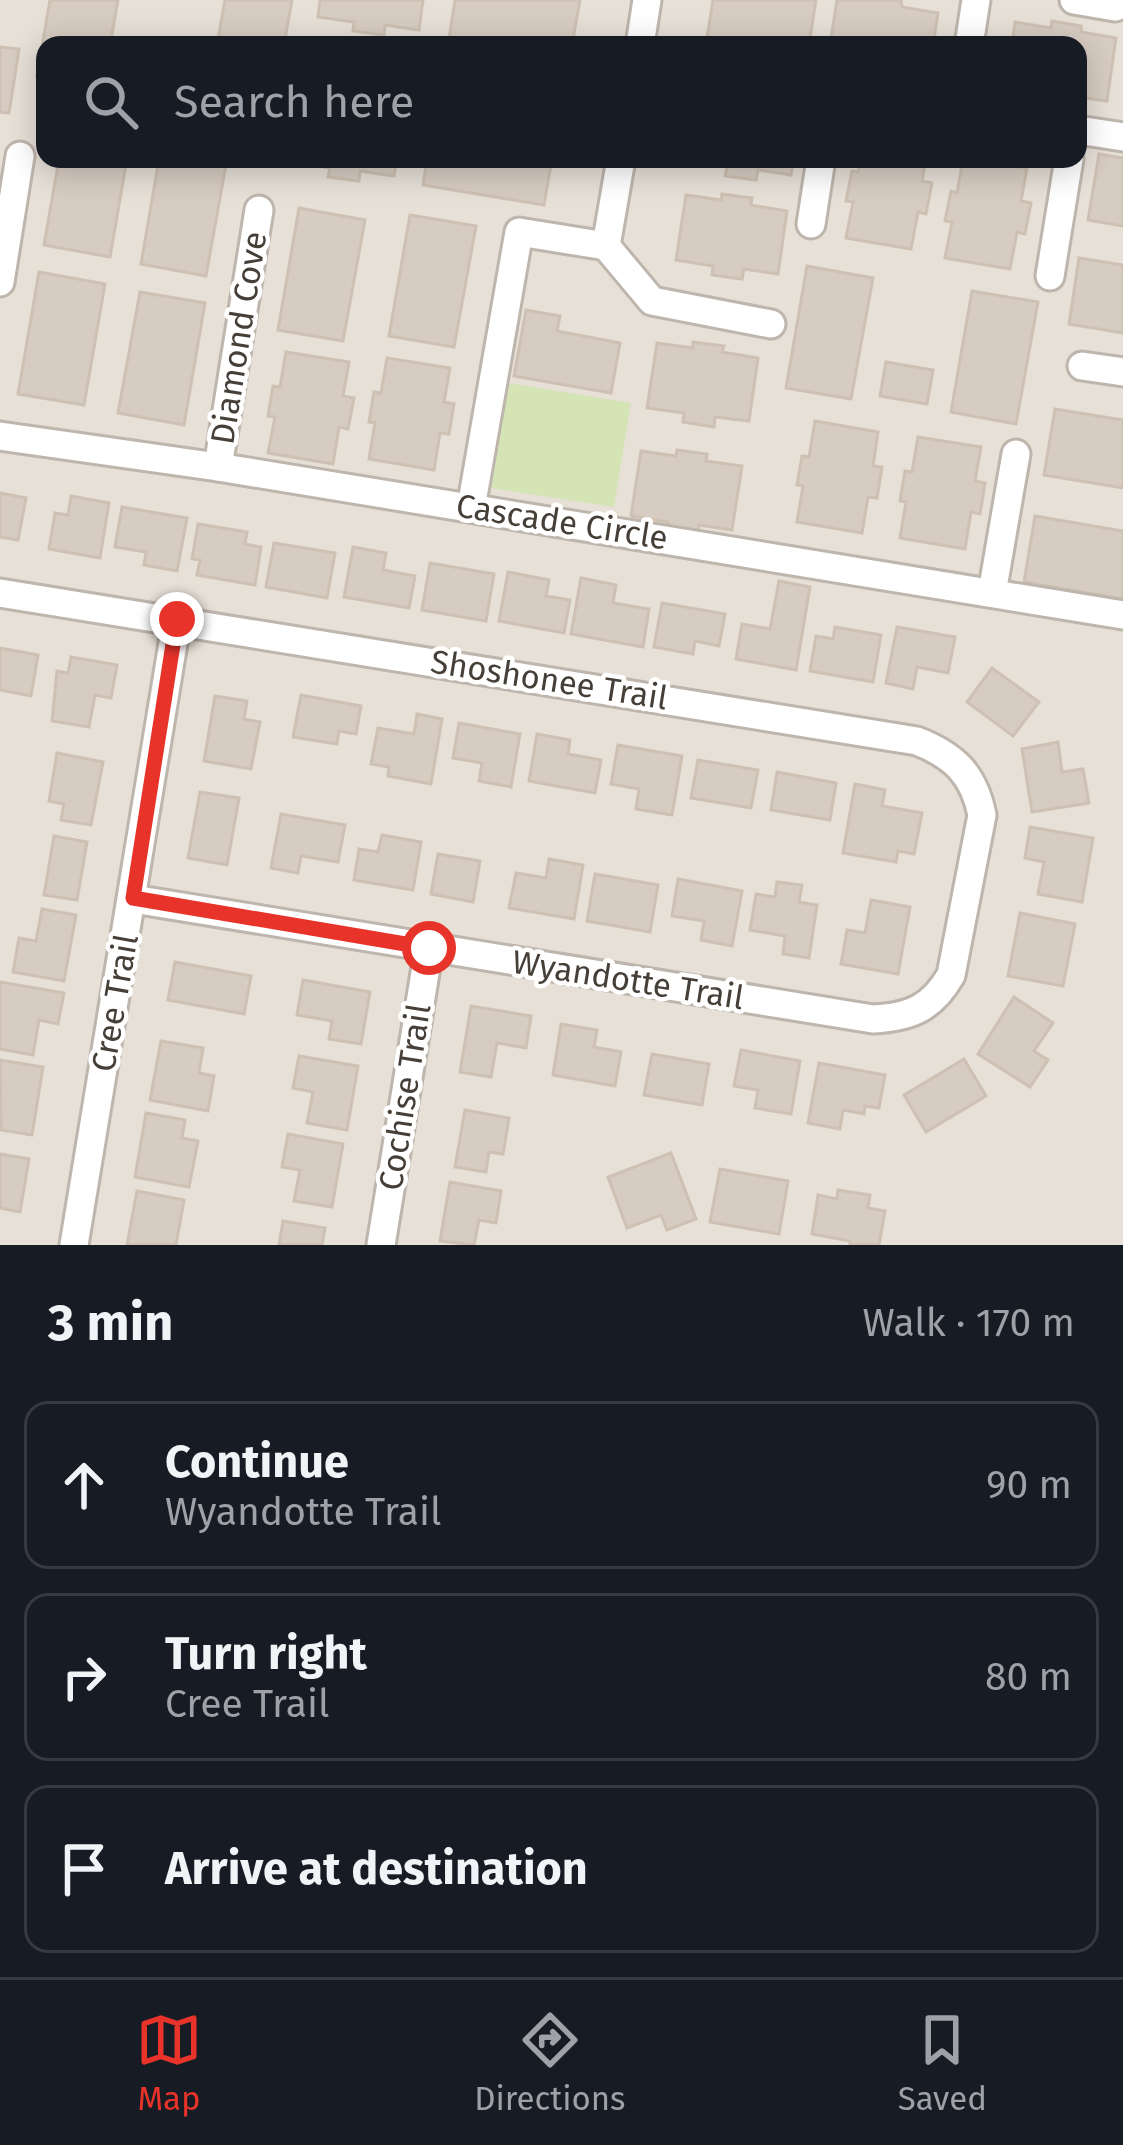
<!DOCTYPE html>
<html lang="en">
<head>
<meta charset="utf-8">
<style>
  body { margin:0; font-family:"Fira Sans",sans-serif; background:#242831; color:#f1f3f6 }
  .stop { position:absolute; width:36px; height:36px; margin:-27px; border:9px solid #e8332b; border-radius:50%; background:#fff }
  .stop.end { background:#e8332b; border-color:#fff; box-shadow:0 3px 12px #0008 }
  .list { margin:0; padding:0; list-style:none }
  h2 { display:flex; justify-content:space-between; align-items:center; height:156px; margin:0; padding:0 48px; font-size:51px }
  h2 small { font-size:39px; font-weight:400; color:#9ea1a6 }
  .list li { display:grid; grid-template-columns:78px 1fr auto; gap:36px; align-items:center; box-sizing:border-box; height:168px; margin:0 24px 24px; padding:0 24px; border:3px solid #363941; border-radius:24px }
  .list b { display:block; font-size:45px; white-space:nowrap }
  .list p { margin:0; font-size:39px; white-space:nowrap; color:#9ea1a6 }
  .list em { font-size:39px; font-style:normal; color:#9ea1a6 }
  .icon { flex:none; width:66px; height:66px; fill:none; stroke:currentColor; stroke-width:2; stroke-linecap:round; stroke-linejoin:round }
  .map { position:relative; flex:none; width:1123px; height:1245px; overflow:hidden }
  .search { position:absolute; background:#171b24; box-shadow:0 6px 30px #0003; left:36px; right:36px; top:36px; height:132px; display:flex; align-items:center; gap:30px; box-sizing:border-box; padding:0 42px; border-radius:24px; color:#9ea1a6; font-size:45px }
  .sheet { height:732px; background:#171b24 }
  nav { display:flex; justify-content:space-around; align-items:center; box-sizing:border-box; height:168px; border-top:3px solid #363941; background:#171b24; font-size:33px; color:#9ea1a6 }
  nav a { display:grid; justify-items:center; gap:6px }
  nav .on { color:#e8332b }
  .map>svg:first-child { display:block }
</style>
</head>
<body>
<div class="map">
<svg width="1123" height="1245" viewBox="0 0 1123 1245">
  <rect width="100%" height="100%" fill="#f3efe9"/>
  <!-- residential -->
  <g fill="#e6e0d7" fill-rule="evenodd">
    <path d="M0,0h1123v1245h-729l46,-283 459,67 25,-6 23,-16 16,-26 9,-29 24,-139 -7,-27 -16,-25 -22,-19 -32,-12 -753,-125 -166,-24zM45,45h1033v114h-1033z"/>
    <polygon points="0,605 162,628 60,1245 0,1245"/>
    <polygon points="188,633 914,753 951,774 965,795 969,815 939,970 927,990 913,1001 873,1007 148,889"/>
    <polygon points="144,912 414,958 367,1245 88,1245"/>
  </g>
  <!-- green -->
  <polygon fill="#d4e4b5" points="508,383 631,403 614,507 491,488"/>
  <!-- building -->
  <g fill="#d7ccc2" stroke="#cec1b3" stroke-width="3">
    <polygon points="50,0 118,0 110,45 45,45 45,77 37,76"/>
    <polygon points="225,0 292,0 284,45 217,45"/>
    <polygon points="320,0 423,0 419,30 385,25 384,35 353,31 354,22 318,17"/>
    <polygon points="455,0 580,0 572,45 487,45 449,39"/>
    <polygon points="713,0 816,0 809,45 706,44"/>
    <polygon points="837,0 901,0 902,7 938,13 933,45 830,45"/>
    <polygon points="1052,21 1081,26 1081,32 1116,38 1107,101 1078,97 1078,45 1012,45 1015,22 1051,28"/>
    <polygon points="0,47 19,49 9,113 0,112"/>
    <polygon points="1099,154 1123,158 1123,226 1088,220"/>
    <polygon points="59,159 127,159 110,257 44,245"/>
    <polygon points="159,159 227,159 206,276 141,264"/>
    <polygon points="293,159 397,159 394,176 360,171 359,181 328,177 330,168 293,163"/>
    <polygon points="427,159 552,159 544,205 423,185"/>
    <polygon points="690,159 794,159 791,175 758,170 756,180 725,176 727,167"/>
    <polygon points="861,159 926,159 922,181 932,183 926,214 918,212 911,249 846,238 853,202 846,201 852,171 858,172"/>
    <polygon points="963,159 1027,168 1021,201 1031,203 1025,234 1017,232 1010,269 945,258 952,222 945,221 951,191 957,193"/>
    <polygon points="722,194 752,198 751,205 787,211 778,274 744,269 742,279 712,275 713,266 676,260 686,195 721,200"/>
    <polygon points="299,208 365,220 343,341 278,330"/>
    <polygon points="410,215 476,226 454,347 389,336"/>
    <polygon points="1079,258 1123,265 1123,333 1069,324"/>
    <polygon points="807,266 873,278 851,399 786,388"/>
    <polygon points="39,272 105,284 84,405 18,394"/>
    <polygon points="972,291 1038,302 1016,424 951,412"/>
    <polygon points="140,292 205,303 184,425 118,413"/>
    <polygon points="526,310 560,316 557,331 620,343 611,393 514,376"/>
    <polygon points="693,342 724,346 722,352 758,358 749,421 715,417 714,427 683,422 684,413 647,408 657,343 693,348"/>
    <polygon points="286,352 349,362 343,396 354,398 348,429 339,427 333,464 268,453 275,417 268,416 273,386 280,387"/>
    <polygon points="387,358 450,368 444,402 454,404 449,434 440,433 434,470 369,459 375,423 369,422 374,392 381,393"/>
    <polygon points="886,362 933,370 927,404 880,396"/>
    <polygon points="1055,409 1123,420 1123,488 1044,475"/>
    <polygon points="815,421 878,432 873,466 882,467 877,498 868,497 862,533 797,522 803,486 797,485 802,456 809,457"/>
    <polygon points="918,437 981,447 975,481 985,483 980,514 971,512 965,549 900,538 906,502 900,501 905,471 912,472"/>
    <polygon points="677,450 707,454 706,461 742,466 732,530 699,525 697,535 667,531 668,522 631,516 641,451 676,456"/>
    <polygon points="0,493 26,498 18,540 0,537"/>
    <polygon points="71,496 109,503 100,558 49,549 55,513 68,515"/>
    <polygon points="122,507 187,518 177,571 144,565 146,552 115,547"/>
    <polygon points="1035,516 1123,531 1123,599 1024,582"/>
    <polygon points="198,524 247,532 245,544 261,547 255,585 197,575 200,560 192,559"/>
    <polygon points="274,543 335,553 327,598 266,587"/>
    <polygon points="353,547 386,553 383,570 415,576 409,608 344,597"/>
    <polygon points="430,563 494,574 486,621 422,610"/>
    <polygon points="508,572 549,580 546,596 570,600 564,633 499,621"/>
    <polygon points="581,578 616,585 613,603 649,609 643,647 571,634"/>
    <polygon points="779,581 810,587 796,670 736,659 742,624 770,629"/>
    <polygon points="662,603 725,614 719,646 695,641 693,654 654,647"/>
    <polygon points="835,627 881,635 873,682 810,671 816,636 833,639"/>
    <polygon points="897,627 955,637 948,673 917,667 913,689 886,683"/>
    <polygon points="0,648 38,655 31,696 0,690"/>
    <polygon points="71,657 117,665 111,698 95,695 89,727 52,721 57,671 68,673"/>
    <polygon points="992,668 1039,702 1013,736 967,702"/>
    <polygon points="301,695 361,706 356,734 339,731 337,744 293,737"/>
    <polygon points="215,696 247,701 244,719 260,722 251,769 204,761"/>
    <polygon points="417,714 442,719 431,784 388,776 389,767 371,764 378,728 414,734"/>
    <polygon points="459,723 520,734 511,787 479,781 482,763 453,758"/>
    <polygon points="537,734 570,740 568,754 601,760 595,793 529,781"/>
    <polygon points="1058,742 1062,772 1083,769 1089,803 1032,812 1022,749"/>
    <polygon points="618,745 682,756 672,815 636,809 639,789 611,784"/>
    <polygon points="57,753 103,762 91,825 61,820 64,804 49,801"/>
    <polygon points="698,760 758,770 751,808 691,798"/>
    <polygon points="777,772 836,783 830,820 771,810"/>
    <polygon points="855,784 885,790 882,806 922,813 914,854 898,851 896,862 843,853"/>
    <polygon points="200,792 239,798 227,865 188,858"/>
    <polygon points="281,814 345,825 338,862 301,856 298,873 271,868"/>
    <polygon points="1030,827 1093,838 1082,902 1038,894 1044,862 1025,858"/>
    <polygon points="382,835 421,842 413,890 354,880 359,849 378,852"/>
    <polygon points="54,836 87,842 77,900 44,895"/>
    <polygon points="438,854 480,861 473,902 431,894"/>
    <polygon points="549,859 583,865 574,919 509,908 516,873 546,878"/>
    <polygon points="595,874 658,885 650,932 587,921"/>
    <polygon points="678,879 742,891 732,946 701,940 704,921 672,916"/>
    <polygon points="777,882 802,885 799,902 817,905 809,958 783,954 785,936 750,930 756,894 775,897"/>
    <polygon points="871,900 910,907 898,974 841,964 847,930 865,933"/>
    <polygon points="42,909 76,915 64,981 13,972 19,938 36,941"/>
    <polygon points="1020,913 1075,924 1063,986 1008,976"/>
    <polygon points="175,962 251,976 244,1014 168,1000"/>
    <polygon points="303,980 370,992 361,1044 329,1039 332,1021 297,1015"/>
    <polygon points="0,982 64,993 58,1024 39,1020 33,1055 0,1049"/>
    <polygon points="1014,997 1053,1023 1034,1051 1048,1060 1030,1087 978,1054"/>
    <polygon points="471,1006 531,1016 526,1048 497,1043 491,1077 460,1072"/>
    <polygon points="561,1024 597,1030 594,1047 621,1052 615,1086 553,1075"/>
    <polygon points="161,1041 203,1048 199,1073 214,1076 208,1111 150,1100"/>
    <polygon points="741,1050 800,1061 791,1114 755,1108 758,1090 734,1086"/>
    <polygon points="652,1054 709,1064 702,1105 644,1095"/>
    <polygon points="299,1056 358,1066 347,1130 307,1123 313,1092 293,1088"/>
    <polygon points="964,1059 986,1096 926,1132 904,1095"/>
    <polygon points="0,1060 43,1067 32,1135 1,1130"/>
    <polygon points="819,1063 885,1075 879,1108 865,1106 864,1114 843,1110 840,1129 808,1123"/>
    <polygon points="465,1110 509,1118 503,1154 489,1152 486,1172 455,1167"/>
    <polygon points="146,1113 185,1120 182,1138 198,1141 189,1187 135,1177"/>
    <polygon points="288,1134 343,1144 332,1207 294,1201 300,1170 282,1167"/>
    <polygon points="671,1153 696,1219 667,1230 661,1215 627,1228 608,1177"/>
    <polygon points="0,1154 29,1159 20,1212 0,1208"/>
    <polygon points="720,1169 788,1181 779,1234 710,1222"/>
    <polygon points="450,1182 501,1191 496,1223 479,1220 474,1245 440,1241"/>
    <polygon points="838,1190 870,1195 868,1208 885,1211 879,1245 850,1245 850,1241 812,1234 818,1195 837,1199"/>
    <polygon points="137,1191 184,1200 176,1245 127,1245"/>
    <polygon points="283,1221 325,1228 322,1245 279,1245"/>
  </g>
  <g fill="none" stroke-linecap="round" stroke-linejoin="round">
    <defs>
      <g id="minor">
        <polyline points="1074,0 1115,7 1123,4"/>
        <polyline points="640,45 647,0"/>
        <polyline points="969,45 976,0"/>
        <polyline points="1078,130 1123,137"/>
        <polyline points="811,224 821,159"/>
        <polyline points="606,246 621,159"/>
        <polyline points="1050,276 1069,159"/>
        <polyline points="0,282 20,156"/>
        <polyline points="1082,366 1123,372"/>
        <polyline points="0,436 218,467 1123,615"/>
        <polyline points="218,467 259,210"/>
        <polyline points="471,508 519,232 606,246 652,301 771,324"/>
        <path d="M0,593l917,148c38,15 57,34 65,74l-31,160c-19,33 -40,42 -78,44l-740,-120"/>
        <polyline points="992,593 1016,454"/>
        <polyline points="74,1245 177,619"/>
        <polyline points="381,1245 429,948"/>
      </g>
    </defs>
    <!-- minor casing -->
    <use href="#minor" stroke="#beb5ac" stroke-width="33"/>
    <!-- minor -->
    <use href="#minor" stroke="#fff" stroke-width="27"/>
  </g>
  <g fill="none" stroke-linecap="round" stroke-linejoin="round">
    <!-- route -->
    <polyline stroke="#e8332b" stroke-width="15" points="177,619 133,898 429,948"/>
  </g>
  <g text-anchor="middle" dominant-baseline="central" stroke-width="9" stroke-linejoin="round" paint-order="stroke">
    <!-- street labels -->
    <g font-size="33" fill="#463f38" stroke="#fff">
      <text transform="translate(239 338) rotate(-81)">Diamond Cove</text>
      <text transform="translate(562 522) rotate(9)">Cascade Circle</text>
      <text transform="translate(549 680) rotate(9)">Shoshonee Trail</text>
      <text transform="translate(628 980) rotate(9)">Wyandotte Trail</text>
      <text transform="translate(115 1003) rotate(-80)">Cree Trail</text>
      <text transform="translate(405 1097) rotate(-81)">Cochise Trail</text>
    </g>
  </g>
</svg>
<div class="stop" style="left:429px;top:948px"></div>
<div class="stop end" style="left:177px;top:619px"></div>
<div class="search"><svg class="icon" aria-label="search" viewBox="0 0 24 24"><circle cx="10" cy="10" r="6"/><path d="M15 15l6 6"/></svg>Search here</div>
</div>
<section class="sheet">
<h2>3 min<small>Walk · 170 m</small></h2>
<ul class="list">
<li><svg class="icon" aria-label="ahead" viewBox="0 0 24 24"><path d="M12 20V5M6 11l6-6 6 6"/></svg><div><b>Continue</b><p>Wyandotte Trail</p></div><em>90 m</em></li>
<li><svg class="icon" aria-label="right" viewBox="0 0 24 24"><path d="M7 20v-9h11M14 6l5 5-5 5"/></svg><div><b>Turn right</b><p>Cree Trail</p></div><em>80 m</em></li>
<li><svg class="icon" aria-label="arrive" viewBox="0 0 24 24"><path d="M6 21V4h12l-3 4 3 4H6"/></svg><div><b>Arrive at destination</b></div></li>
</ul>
</section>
<nav>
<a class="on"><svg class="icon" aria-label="map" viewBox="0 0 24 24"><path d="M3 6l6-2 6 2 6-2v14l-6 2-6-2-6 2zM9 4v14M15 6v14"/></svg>Map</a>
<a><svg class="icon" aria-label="directions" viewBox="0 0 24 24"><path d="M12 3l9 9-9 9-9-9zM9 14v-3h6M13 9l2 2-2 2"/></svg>Directions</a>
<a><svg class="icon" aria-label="saved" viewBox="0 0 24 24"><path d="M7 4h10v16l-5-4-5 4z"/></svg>Saved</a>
</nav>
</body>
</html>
